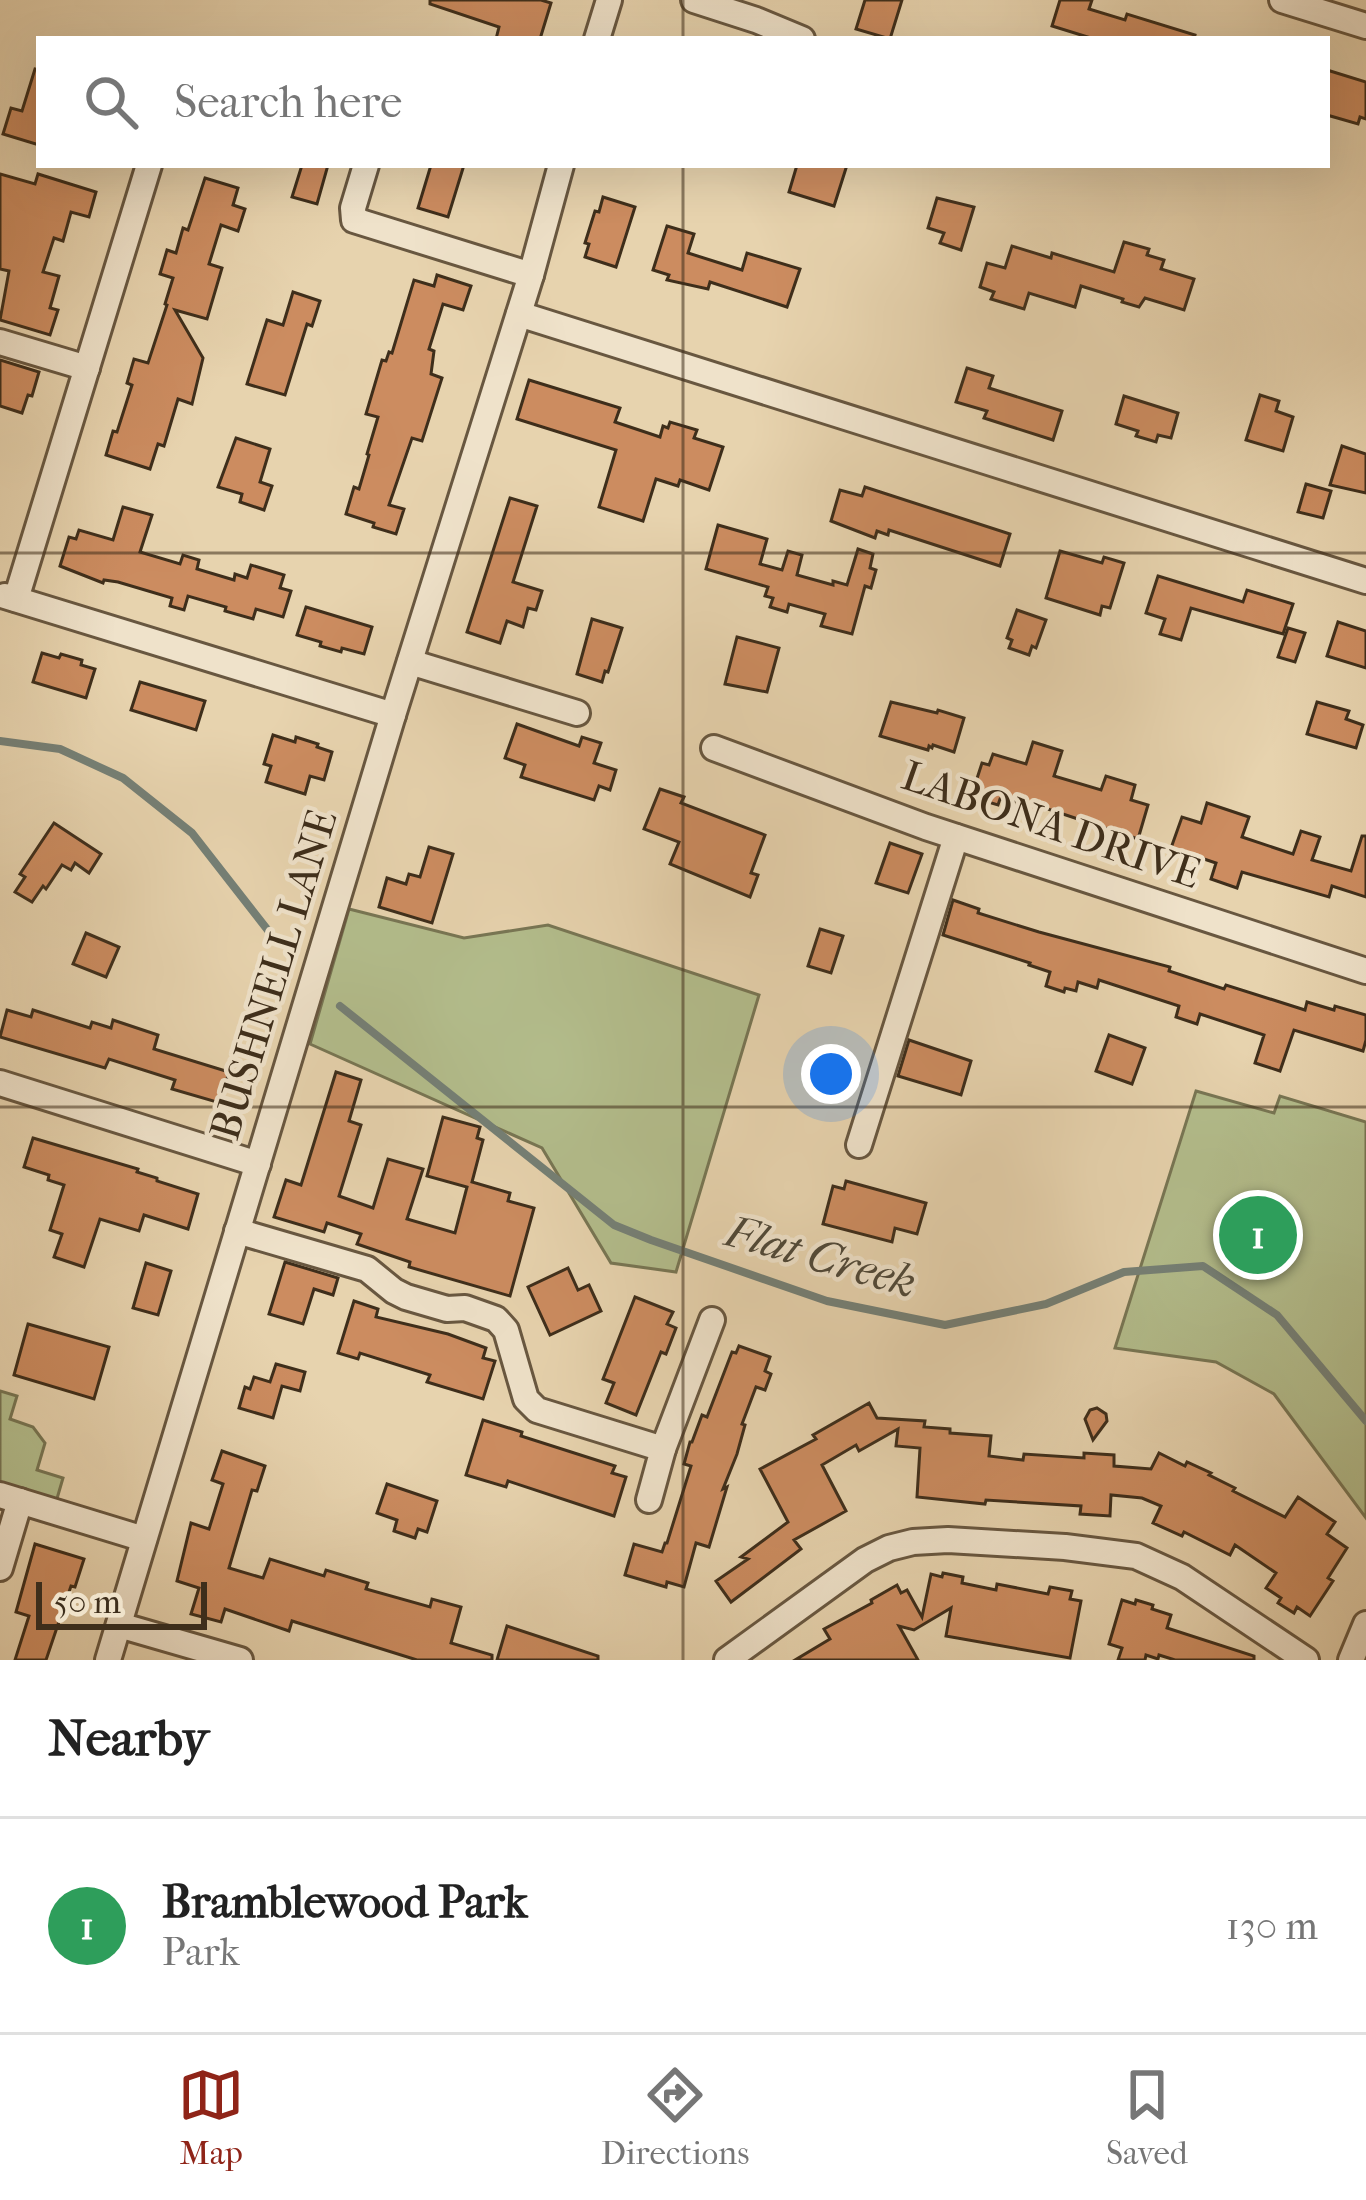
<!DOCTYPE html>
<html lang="en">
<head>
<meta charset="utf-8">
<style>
  body { margin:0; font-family:"IM FELL French Canon",serif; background:#f6f6f6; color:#222 }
  .scale { position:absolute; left:36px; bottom:30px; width:171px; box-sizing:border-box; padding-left:12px; border:6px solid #3e2e1b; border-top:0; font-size:33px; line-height:42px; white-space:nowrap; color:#3e2e1b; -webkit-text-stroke:9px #efe2ca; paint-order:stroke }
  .you { position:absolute; left:831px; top:1074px; width:42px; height:42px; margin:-30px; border:9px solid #fff; border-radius:50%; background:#1a73e8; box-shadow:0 0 0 18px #1a73e833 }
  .badge { display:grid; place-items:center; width:78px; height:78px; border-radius:50%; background:#8f2418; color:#fff; font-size:39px; font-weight:700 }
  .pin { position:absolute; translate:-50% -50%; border:6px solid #fff; box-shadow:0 3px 12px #0006 }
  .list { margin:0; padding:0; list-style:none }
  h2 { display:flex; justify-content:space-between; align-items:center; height:156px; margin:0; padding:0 48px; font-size:51px }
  h2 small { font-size:39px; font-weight:400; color:#767676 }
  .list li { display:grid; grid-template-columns:78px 1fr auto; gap:36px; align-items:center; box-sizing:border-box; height:216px; padding:0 48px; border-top:3px solid #e0e0e0 }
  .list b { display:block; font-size:45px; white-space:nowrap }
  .list p { margin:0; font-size:39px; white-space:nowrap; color:#767676 }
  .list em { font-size:39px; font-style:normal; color:#767676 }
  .icon { flex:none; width:66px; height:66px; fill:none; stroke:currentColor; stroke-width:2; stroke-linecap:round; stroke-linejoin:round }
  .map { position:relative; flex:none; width:1366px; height:1660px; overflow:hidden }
  .search { position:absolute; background:#fff; box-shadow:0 12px 48px #0002; left:36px; right:36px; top:36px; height:132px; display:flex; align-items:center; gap:30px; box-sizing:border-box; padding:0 42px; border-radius:0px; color:#767676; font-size:45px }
  .sheet { height:372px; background:#fff }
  nav { display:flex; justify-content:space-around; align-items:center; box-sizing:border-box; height:168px; border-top:3px solid #e0e0e0; background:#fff; font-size:33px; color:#767676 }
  nav a { display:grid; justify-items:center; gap:6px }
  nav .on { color:#8f2418 }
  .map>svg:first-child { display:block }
</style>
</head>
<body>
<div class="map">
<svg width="1366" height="1660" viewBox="0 0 1366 1660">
  <rect width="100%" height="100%" fill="#e7d3ae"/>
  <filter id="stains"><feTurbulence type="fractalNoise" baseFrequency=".00167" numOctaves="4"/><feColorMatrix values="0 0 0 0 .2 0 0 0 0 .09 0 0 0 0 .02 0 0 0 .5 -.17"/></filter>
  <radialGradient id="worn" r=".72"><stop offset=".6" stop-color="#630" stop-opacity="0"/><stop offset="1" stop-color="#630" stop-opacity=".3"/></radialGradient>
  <!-- green -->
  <g fill="#b3bd8c" stroke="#787654" stroke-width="3">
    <polygon points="349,909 464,938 548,925 759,995 676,1272 611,1263 542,1148 310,1044"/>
    <polygon points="1196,1091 1274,1113 1280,1096 1366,1122 1366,1518 1274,1394 1216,1362 1115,1348"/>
    <polygon points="0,1391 17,1396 10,1419 33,1427 45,1443 37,1470 63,1478 56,1502 0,1484"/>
  </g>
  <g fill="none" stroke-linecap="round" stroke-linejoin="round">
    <!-- stream -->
    <g stroke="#758076" stroke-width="8">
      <polyline points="0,741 60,749 123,778 192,833 274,938"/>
      <polyline points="340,1006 614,1225 651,1240 827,1301 945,1325 1046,1304 1124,1272 1203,1266 1277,1315 1366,1421"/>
    </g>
  </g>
  <!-- building -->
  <g fill="#cc8c60" stroke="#3e2e1b" stroke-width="3">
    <polygon points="430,0 541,0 551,3 540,39 496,39 499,27 430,4"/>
    <polygon points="865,0 902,0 890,39 856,29"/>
    <polygon points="1060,0 1092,0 1089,9 1125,20 1127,14 1195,35 1194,39 1094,39 1052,26"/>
    <polygon points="35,69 39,70 39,145 3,134 11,108 22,111"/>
    <polygon points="1327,70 1366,82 1366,119 1360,117 1358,124 1327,115"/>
    <polygon points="302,165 328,165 317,204 292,197"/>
    <polygon points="431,165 464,165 448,217 418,208"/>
    <polygon points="797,165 847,165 834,206 789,192"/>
    <polygon points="0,174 35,184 38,174 96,192 89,217 71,212 63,241 54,238 43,272 59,276 50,308 58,310 50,335 0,320 9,271 0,269"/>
    <polygon points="205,178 238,188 233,205 245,209 238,231 221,225 209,264 222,268 207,319 175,310 203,358 192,404 178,399 164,446 158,444 150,469 106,455 113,431 117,432 132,385 127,383 134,359 148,363 167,305 165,304 173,278 160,274 167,250 176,253 183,228 188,230"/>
    <polygon points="603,197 635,207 616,267 585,257 589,244 585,243 595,211 599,212"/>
    <polygon points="937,198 974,207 961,250 940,243 944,233 928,228"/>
    <polygon points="667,226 694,234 688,253 742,270 747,253 800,269 787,307 710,282 708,289 667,280 669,275 653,270"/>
    <polygon points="1124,242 1149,249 1147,255 1164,260 1161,269 1194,279 1184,310 1145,298 1139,307 1122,302 1123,299 1081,286 1075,307 1029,293 1024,309 991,299 994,292 980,287 987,263 1005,268 1012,246 1051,258 1052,253 1114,272"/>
    <polygon points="437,275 471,286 463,310 443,304 429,349 434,351 431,374 442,378 422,441 412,438 389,505 404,509 396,534 373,527 374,523 346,514 354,487 359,489 369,455 367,454 378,417 366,414 382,360 386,361 389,352 392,353 414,280 434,286"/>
    <polygon points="293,292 320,301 312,326 307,324 285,395 247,384 267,320 283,325"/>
    <polygon points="0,360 39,372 32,396 28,395 22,413 0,406"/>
    <polygon points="967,368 993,376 989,388 1062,411 1053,440 984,418 987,411 956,402"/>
    <polygon points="529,380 620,408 615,422 660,437 663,426 668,428 670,422 697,430 694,438 723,447 709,490 680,480 678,486 656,479 643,521 599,507 616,450 517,419"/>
    <polygon points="1260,395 1279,401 1276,411 1293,417 1283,451 1246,440"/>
    <polygon points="1124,396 1178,413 1171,438 1158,435 1156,442 1136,436 1138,431 1116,424"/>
    <polygon points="236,438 270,449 260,482 272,486 264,510 240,502 242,494 218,487"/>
    <polygon points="1342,446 1366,454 1366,493 1330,485"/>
    <polygon points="1306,484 1331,491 1323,518 1298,512"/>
    <polygon points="865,487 1010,534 1000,566 889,530 888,535 877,531 875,538 831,521 840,490 862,496"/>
    <polygon points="510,498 537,506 513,582 542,591 536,610 528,608 523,627 507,621 500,643 467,632"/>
    <polygon points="123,507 152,515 140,552 180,564 183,555 199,560 197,569 234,580 235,574 247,578 251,565 284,575 280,588 291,591 283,617 256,609 253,619 225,611 226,607 188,596 184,610 170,606 172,598 118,582 104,580 103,583 60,566 69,537 76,539 79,530 113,540"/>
    <polygon points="718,525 767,539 760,564 782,570 788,551 802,555 797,575 833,585 833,581 847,585 858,549 873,554 870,568 876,570 871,588 865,586 852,634 821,626 825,614 789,604 787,612 770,607 773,598 765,596 768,587 706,569"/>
    <polygon points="1060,551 1102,563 1104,557 1124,563 1110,608 1102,606 1100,615 1046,598"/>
    <polygon points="1158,576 1243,602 1247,590 1293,604 1283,634 1191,608 1181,640 1160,634 1165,619 1146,613"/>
    <polygon points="306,607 372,627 364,654 342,648 341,652 320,646 321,642 297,635"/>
    <polygon points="1017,610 1046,620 1036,648 1032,646 1029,655 1009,648 1012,640 1007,638"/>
    <polygon points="592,619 622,628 608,672 605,671 602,682 577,674"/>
    <polygon points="1338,622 1366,631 1366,668 1327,656"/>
    <polygon points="1288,628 1305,633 1295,662 1278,657"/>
    <polygon points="737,637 779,648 767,692 725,684"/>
    <polygon points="42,653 59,658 61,654 82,660 81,665 95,669 86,698 33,682"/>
    <polygon points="140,682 205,701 196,730 131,710"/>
    <polygon points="891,702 937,713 938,710 964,718 954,752 933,745 932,748 929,746 928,750 880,736"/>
    <polygon points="1317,702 1349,711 1346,719 1363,725 1356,748 1307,734"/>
    <polygon points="517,724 579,746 582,737 601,743 594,763 616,770 610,790 599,786 594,800 521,777 525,765 505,758"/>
    <polygon points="273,735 295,742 296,737 318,744 317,747 332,752 324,780 310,776 305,794 266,782 271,766 264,764"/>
    <polygon points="1033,742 1062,751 1054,776 1101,790 1106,776 1135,785 1131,800 1148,805 1138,839 1015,798 1014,803 1000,799 998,805 971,797 982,763 989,765 993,754 1026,764"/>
    <polygon points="660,789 684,797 681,803 765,835 751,873 758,875 750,897 670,864 679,842 644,829"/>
    <polygon points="1207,803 1249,817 1242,837 1293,854 1301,831 1320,837 1312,860 1351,871 1362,836 1366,836 1366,897 1332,886 1329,897 1242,872 1237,888 1211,879 1216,863 1171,848 1182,817 1201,823"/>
    <polygon points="54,823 101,854 89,873 75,863 71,870 62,865 46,889 43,886 32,902 15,892 25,877 20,874"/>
    <polygon points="890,843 922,854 908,893 876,883"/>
    <polygon points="429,847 453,854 432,923 379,907 387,878 406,884 409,874 420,877"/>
    <polygon points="953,900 979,909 978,913 1039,932 1170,967 1169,971 1224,989 1226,985 1305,1010 1307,1002 1334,1010 1335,1006 1366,1015 1366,1040 1363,1051 1294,1030 1280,1071 1255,1063 1264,1035 1200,1014 1197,1024 1176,1017 1179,1006 1099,980 1097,988 1078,982 1076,991 1065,988 1064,992 1046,986 1050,972 1029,965 1030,963 943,935"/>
    <polygon points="820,929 843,936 831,973 808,966"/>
    <polygon points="86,933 119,947 106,977 73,964"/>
    <polygon points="7,1010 31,1017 33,1010 90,1028 92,1022 111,1028 113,1020 158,1035 154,1049 229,1072 220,1103 172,1089 175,1080 109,1059 105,1068 0,1037"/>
    <polygon points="1109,1035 1145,1048 1132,1084 1096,1071"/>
    <polygon points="909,1040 971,1061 961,1095 898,1076"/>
    <polygon points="336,1072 361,1080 349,1121 361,1125 339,1196 373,1208 388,1159 423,1169 407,1219 455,1233 467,1187 427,1176 443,1117 480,1127 477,1138 483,1140 472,1182 510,1193 508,1201 534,1208 510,1296 409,1267 410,1262 357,1244 361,1234 327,1223 324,1232 274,1217 286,1180 301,1185"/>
    <polygon points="33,1138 138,1169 137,1172 157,1178 157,1181 198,1194 188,1229 144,1215 139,1231 100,1219 84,1267 54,1257 62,1234 50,1230 64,1185 48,1180 49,1175 24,1167"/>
    <polygon points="846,1181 926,1203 917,1234 895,1228 892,1242 823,1224 833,1186 844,1189"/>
    <polygon points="285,1262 338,1278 333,1295 314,1289 303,1324 269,1314"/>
    <polygon points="146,1263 171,1271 158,1315 133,1308"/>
    <polygon points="568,1268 578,1290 589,1285 601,1311 550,1335 528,1287"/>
    <polygon points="635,1297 673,1312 667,1324 676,1328 666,1354 661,1352 636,1415 606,1403 614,1383 603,1379"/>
    <polygon points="354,1301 378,1309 376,1317 448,1334 486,1348 483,1358 495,1361 483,1399 427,1382 430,1375 360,1353 358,1359 338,1353"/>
    <polygon points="28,1324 109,1347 94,1399 14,1375"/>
    <polygon points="739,1346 770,1357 765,1371 771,1374 765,1390 756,1387 742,1424 745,1425 737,1454 723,1489 727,1487 709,1547 696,1543 684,1587 667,1582 666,1587 625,1575 634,1544 662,1552 665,1543 667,1543 691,1466 684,1464 690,1442 692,1442 702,1415 707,1417 732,1352 736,1353"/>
    <polygon points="276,1364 305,1372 300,1391 282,1386 273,1418 239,1408 245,1387 250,1389 254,1377 270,1382"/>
    <polygon points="869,1403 877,1418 925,1421 924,1427 950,1429 950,1433 991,1436 989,1456 1023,1460 1024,1454 1084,1458 1084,1453 1114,1455 1114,1466 1151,1469 1159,1453 1185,1466 1187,1462 1211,1473 1209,1475 1235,1488 1233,1491 1285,1517 1298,1497 1335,1522 1327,1534 1347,1548 1328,1578 1333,1581 1310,1616 1297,1607 1294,1613 1278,1603 1281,1598 1266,1588 1276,1573 1235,1545 1230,1555 1184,1532 1182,1536 1153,1523 1161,1506 1142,1498 1111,1495 1110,1516 1080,1514 1081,1506 986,1500 985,1504 917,1497 920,1448 896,1446 898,1429 859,1451 856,1445 822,1465 846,1511 794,1540 801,1549 731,1602 716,1581 748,1559 741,1557 788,1522 760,1469 816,1439 813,1435"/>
    <polygon points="1097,1408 1106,1414 1107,1421 1093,1440 1085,1419 1090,1410"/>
    <polygon points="483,1420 522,1432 521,1436 615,1466 612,1473 626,1477 614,1516 508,1481 506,1487 466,1475"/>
    <polygon points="222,1451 265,1466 257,1491 252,1490 229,1568 263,1578 270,1559 324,1576 326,1570 368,1583 366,1589 430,1607 432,1599 461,1607 451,1643 492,1655 492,1660 417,1660 292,1621 289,1631 225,1609 221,1622 191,1614 199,1588 177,1581 191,1523 209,1529 223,1484 212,1480"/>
    <polygon points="387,1484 437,1501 427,1532 418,1529 415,1538 394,1531 397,1520 377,1513"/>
    <polygon points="35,1544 84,1559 75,1587 71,1586 46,1660 15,1660 29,1616 16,1612"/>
    <polygon points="943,1573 963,1577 962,1583 996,1590 997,1584 1048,1594 1050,1587 1072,1591 1070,1599 1081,1601 1070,1658 946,1636 951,1608 914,1630 899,1626 918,1660 795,1660 830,1639 824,1629 872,1603 871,1600 897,1585 901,1593 907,1590 922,1617 931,1574 942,1577"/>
    <polygon points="1122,1600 1135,1604 1136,1600 1153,1605 1152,1609 1171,1615 1167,1628 1254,1656 1254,1660 1175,1660 1159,1655 1158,1659 1146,1655 1145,1660 1118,1660 1122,1648 1109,1644"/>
    <polygon points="507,1626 598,1656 598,1660 497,1660"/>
  </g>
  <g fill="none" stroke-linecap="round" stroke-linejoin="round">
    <defs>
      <g id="minor">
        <polyline points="694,0 756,20 802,39"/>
        <polyline points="1282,0 1366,26"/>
        <polyline points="597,39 609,0"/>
        <polyline points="366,165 353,208 354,220 531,275"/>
        <polyline points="519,314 1366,581"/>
        <polyline points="0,342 87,368"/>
        <polyline points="5,596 393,715"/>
        <polyline points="16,599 149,165"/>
        <polyline points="410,662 577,713"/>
        <polyline points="714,748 926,827 1366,971"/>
        <polyline points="0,1083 258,1164"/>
        <polyline points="859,1145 956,837"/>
        <polyline points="237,1231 367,1269 394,1291 406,1297 447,1309 465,1308 496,1319 506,1330 526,1399 537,1410 663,1449 649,1500"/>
        <polyline points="663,1449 712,1320"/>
        <polyline points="0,1495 144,1539"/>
        <polyline points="0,1568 20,1501"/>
        <polyline points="119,1625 240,1660"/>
        <polyline points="108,1660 393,715 531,275 561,165"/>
        <polyline points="727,1660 865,1560 889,1548 913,1542 948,1540 1065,1547 1136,1556 1182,1577 1306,1660"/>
        <polyline points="1351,1660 1366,1624"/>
      </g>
    </defs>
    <!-- minor casing -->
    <use href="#minor" stroke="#685740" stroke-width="30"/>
    <!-- minor -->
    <use href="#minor" stroke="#efe2ca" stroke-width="24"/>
  </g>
  <!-- grid -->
  <path fill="none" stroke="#3e2e1b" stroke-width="3" stroke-opacity="0.55" d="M683,0v39M683,165v1495M0,553h1366M0,1107h1366"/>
  <g text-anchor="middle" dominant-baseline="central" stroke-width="9" stroke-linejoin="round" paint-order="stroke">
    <!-- street labels -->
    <g font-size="42" fill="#3e2e1b" stroke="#efe2ca">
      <text transform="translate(1051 825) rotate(19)">LABONA DRIVE</text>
      <text transform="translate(274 975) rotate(-73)">BUSHNELL LANE</text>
    </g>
    <!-- water labels -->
    <g font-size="45" font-style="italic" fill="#504939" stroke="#efe2ca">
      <text transform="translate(821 1257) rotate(16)">Flat Creek</text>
    </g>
  </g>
  <rect width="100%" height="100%" filter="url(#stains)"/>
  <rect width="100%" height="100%" fill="url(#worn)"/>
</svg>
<div class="scale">50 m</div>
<div class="you"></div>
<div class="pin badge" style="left:1258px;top:1235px;background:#2e9e5b">1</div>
<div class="search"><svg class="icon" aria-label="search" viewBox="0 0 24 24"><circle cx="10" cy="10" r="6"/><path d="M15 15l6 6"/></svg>Search here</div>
</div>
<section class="sheet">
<h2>Nearby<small></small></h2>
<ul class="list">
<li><span class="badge" style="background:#2e9e5b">1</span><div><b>Bramblewood Park</b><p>Park</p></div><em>130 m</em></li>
</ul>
</section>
<nav>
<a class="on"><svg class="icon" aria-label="map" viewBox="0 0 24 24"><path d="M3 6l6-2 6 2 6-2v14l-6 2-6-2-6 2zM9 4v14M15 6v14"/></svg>Map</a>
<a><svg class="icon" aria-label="directions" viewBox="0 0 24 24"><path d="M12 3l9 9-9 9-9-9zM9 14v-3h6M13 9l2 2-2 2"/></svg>Directions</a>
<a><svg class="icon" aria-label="saved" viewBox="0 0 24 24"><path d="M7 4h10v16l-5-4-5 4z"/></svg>Saved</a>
</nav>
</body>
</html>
